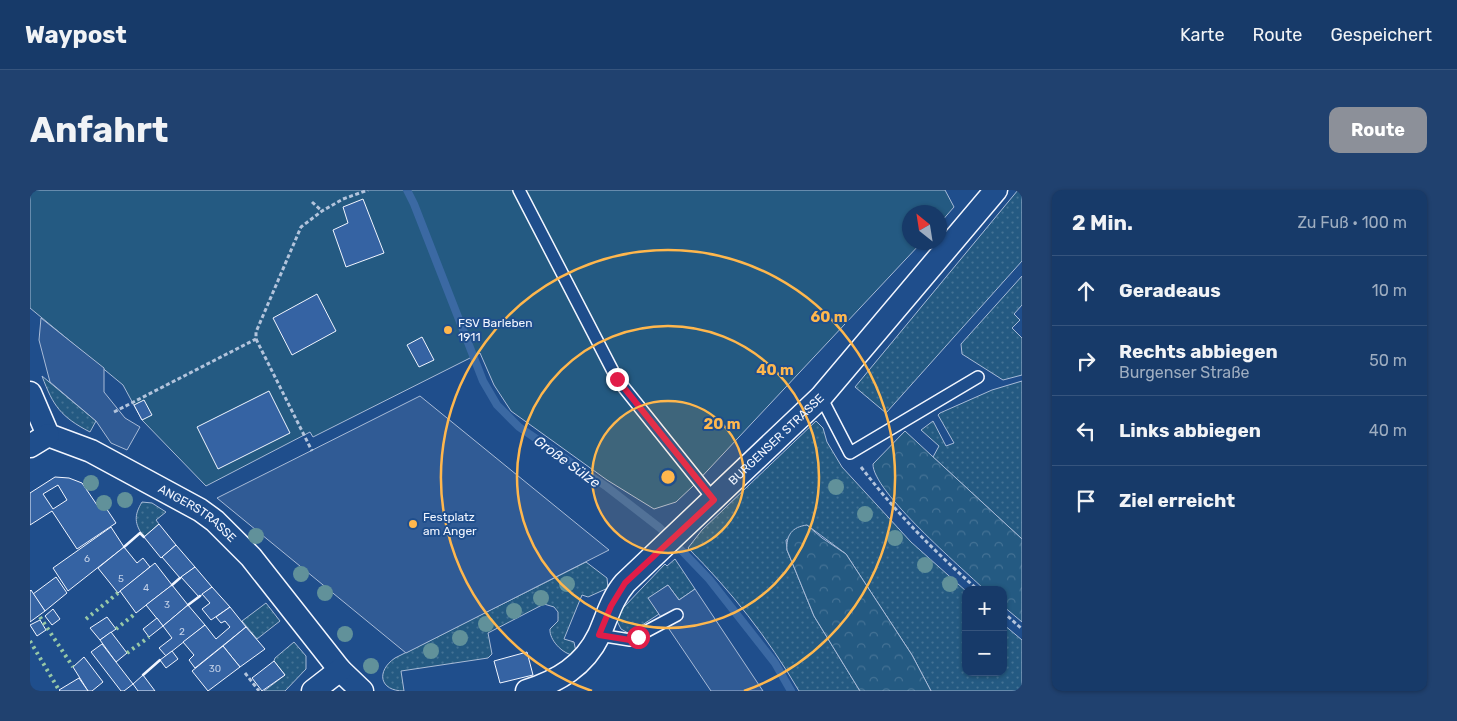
<!DOCTYPE html>
<html lang="de">
<head>
<meta charset="utf-8">
<style>
  body { margin:0; font-family:Rubik,sans-serif; background:#20416f; color:#f1f3f6 }
  .controls { position:absolute; right:15px; bottom:15px; display:grid; overflow:hidden; border-radius:10px; box-shadow:0 1px 4px #0004 }
  .controls button { width:45px; height:45px; display:grid; place-items:center; padding:0; border:0; border-bottom:1px solid #36547d; background:#173a69; color:#f1f3f6; font:25px sans-serif }
  .compass { position:absolute; left:872px; top:15px; width:45px; height:45px; border-radius:50%; background:#173a69; box-shadow:0 1px 4px #0004; rotate:330deg }
  .stop { position:absolute; width:15px; height:15px; margin:-11px; border:4px solid #e11d48; border-radius:50%; background:#fff }
  .stop.end { background:#e11d48; border-color:#fff; box-shadow:0 1px 5px #0008 }
  .list { margin:0; padding:0; list-style:none }
  h2 { display:flex; justify-content:space-between; align-items:center; height:65px; margin:0; padding:0 20px; font-size:21px }
  h2 small { font-size:16px; font-weight:400; color:#9eadc0 }
  .list li { display:grid; grid-template-columns:32px 1fr auto; gap:15px; align-items:center; box-sizing:border-box; height:70px; padding:0 20px; border-top:1px solid #36547d }
  .list b { display:block; font-size:19px; white-space:nowrap }
  .list p { margin:0; font-size:16px; white-space:nowrap; color:#9eadc0 }
  .list em { font-size:16px; font-style:normal; color:#9eadc0 }
  .icon { flex:none; width:28px; height:28px; fill:none; stroke:currentColor; stroke-width:2; stroke-linecap:round; stroke-linejoin:round }
  .map { position:relative; flex:none; width:992px; height:501px; overflow:hidden; border-radius:10px }
  header { display:flex; align-items:center; gap:30px; box-sizing:border-box; height:70px; padding:0 25px; background:#173a69; border-bottom:1px solid #36547d }
  header strong { font-size:24px }
  nav { display:flex; gap:28px; margin-inline-start:auto; font-size:18px }
  .intro { display:flex; align-items:center; justify-content:space-between; box-sizing:border-box; height:120px; padding:0 30px }
  h1 { margin:0; font-size:35px }
  .button { padding:12px 22px; border-radius:10px; background:#8c9099; color:#fff; font-size:18px; font-weight:700 }
  main { display:flex; gap:30px; padding:0 30px }
  aside { flex:1; background:#173a69; border-radius:10px; box-shadow:0 1px 4px #0004 }
  .map>svg:first-child { display:block }
</style>
</head>
<body>
<header>
<strong>Waypost</strong>
<nav><a>Karte</a><a>Route</a><a>Gespeichert</a></nav>
</header>
<div class="intro"><h1>Anfahrt</h1><a class="button">Route</a></div>
<main>
<div class="map">
<svg width="992" height="501" viewBox="0 0 992 501">
  <defs>
    <pattern id="grass-dots" width="8" height="8" patternUnits="userSpaceOnUse" patternTransform="scale(1.25)"><rect width="8" height="8" fill="#245a82"/><path d="M2 2h.1M6 6h.1" fill="none" stroke="#447295" stroke-width="1.8" stroke-linecap="round"/></pattern>
    <pattern id="forest-crowns" width="20" height="18" patternUnits="userSpaceOnUse" patternTransform="scale(1.25)"><rect width="20" height="18" fill="#245a82"/><path d="M2 6a3 3 0 1 1 6 0M12 15a3 3 0 1 1 6 0" fill="none" stroke="#447295"/></pattern>
  </defs>
  <rect width="100%" height="100%" fill="#1f4e8c"/>
  <!-- grass -->
  <g fill="url(#grass-dots)" stroke="#a8bbd7">
    <polygon points="988,0 992,0 992,71 856,223 825,197"/>
    <polygon points="992,86 992,115 984,124 990,130 982,138 992,148 992,185 973,190 932,164 931,154"/>
    <path d="M12,186l54,45 -6,11c-29,-15 -37,-26 -48,-56z"/>
    <polygon points="992,191 992,349 903,267 909,256 891,240 903,231 916,256 924,253 908,225 910,223 962,200"/>
    <path d="M786,231l7,7 4,14 15,25 69,75 55,49v81h37v-48l19,16v51h-91l-19,-36 -66,-101 -39,-29 -21,15 1,10 27,66 46,75h-61c-31,-53 -68,-100 -111,-143l14,-18z"/>
    <path d="M112,312l10,1 14,9 -10,8 3,4 -15,13c-10,-13 -10,-22 -2,-35z"/>
    <polygon points="645,369 665,399 649,410 638,395 619,408 629,424 603,441 598,443 591,439 587,431 592,419 635,374 637,376"/>
    <path d="M556,372l21,16 1,10 -20,9 -6,-2 -18,44 10,3 2,10 -3,3c-10,-1 -24,-15 -23,-26l8,-8v-9l-4,-5 -10,-3 -56,29 4,21 -4,4 -87,13 3,20c-25,0 -28,-20 -9,-33z"/>
    <polygon points="236,413 250,431 227,449 212,431"/>
    <polygon points="264,452 276,466 276,479 255,501 234,501 255,485 244,471 245,468"/>
  </g>
  <!-- forest -->
  <g fill="url(#forest-crowns)" stroke="#a8bbd7">
    <path d="M875,241l117,108v83l-19,-16v-16h-18c-23,-22 -113,-99 -112,-126z"/>
    <path d="M777,335l15,13 24,16 66,101 19,36h-71l-46,-75 -27,-66c-1,-15 5,-23 20,-25z"/>
  </g>
  <!-- pitch -->
  <polygon fill="#245a82" stroke="#a8bbd7" points="0,0 915,0 924,17 910,33 909,22 879,22 879,52 891,53 663,296 646,312 624,319 577,290 481,221 464,195 450,163 283,247 280,242 176,296 112,230 93,195 0,118"/>
  <!-- parking -->
  <g fill="#305b95" stroke="#a8bbd7">
    <polygon points="11,128 74,178 74,202 95,228 110,237 97,260 81,253 66,231 20,192 9,150"/>
    <polygon points="390,206 579,360 376,463 187,308"/>
    <polygon points="638,395 649,410 665,399 733,501 681,501 618,408"/>
  </g>
  <g fill="none" stroke-linecap="round" stroke-linejoin="round">
    <!-- stream -->
    <polyline stroke="#3b69a3" stroke-width="8" points="377,0 384,14 453,191 467,215 489,237 577,297 630,338 679,389 745,473 761,501"/>
  </g>
  <!-- building -->
  <g fill="#3563a3" stroke="#f2f6ff" fill-rule="evenodd">
    <polygon points="333,9 354,63 316,77 303,40 318,33 313,17"/>
    <polygon points="287,104 306,141 262,165 243,128"/>
    <polygon points="392,147 404,170 389,177 377,155"/>
    <polygon points="239,201 260,243 188,279 167,237"/>
    <polygon points="114,210 122,225 112,230 104,215"/>
    <path d="M25,287l14,1 13,5 15,22 5,-3 14,21 -39,26 -25,-38 -22,14v-32zM28,295l9,15 -14,9 -10,-15z"/>
    <polygon points="129,334 146,355 131,368 114,347"/>
    <polygon points="81,337 94,357 38,401 23,378"/>
    <polygon points="146,355 165,377 150,388 132,367"/>
    <polygon points="94,357 107,373 113,368 120,377 88,403 68,378"/>
    <polygon points="125,373 142,395 106,423 90,401"/>
    <polygon points="165,377 182,397 169,407 151,387"/>
    <polygon points="26,387 37,403 15,421 3,404"/>
    <polygon points="142,395 158,415 133,436 116,415"/>
    <polygon points="182,397 200,417 181,430 172,419 180,413 172,404"/>
    <polygon points="1,400 15,421 0,432 0,401"/>
    <polygon points="158,415 175,435 136,466 129,458 142,448 133,436"/>
    <polygon points="200,417 216,437 165,478 159,470 164,465 153,452 175,435 186,449 200,437 195,431 191,433 186,427"/>
    <polygon points="23,419 30,429 22,435 15,426"/>
    <polygon points="77,427 86,439 70,450 60,438"/>
    <polygon points="127,428 133,436 119,447 113,439"/>
    <polygon points="10,430 16,440 7,446 0,435"/>
    <polygon points="216,437 235,459 210,477 193,456"/>
    <polygon points="81,442 97,463 86,472 70,450"/>
    <polygon points="72,454 103,494 94,501 91,501 61,462"/>
    <polygon points="193,456 210,477 178,501 162,481"/>
    <polygon points="142,461 148,469 136,478 130,470"/>
    <polygon points="497,462 503,485 470,493 464,471"/>
    <polygon points="54,467 73,492 62,501 58,501 43,477"/>
    <polygon points="244,471 255,485 232,501 222,488"/>
    <polygon points="113,485 125,501 108,501 103,494"/>
    <polygon points="49,488 58,501 30,501 29,500"/>
  </g>
  <g fill="none" stroke-linecap="round" stroke-linejoin="round">
    <defs>
      <g id="lane">
        <polyline points="489,0 587,189 684,310"/>
        <polyline points="791,207 820,263 948,187"/>
        <polyline points="569,445 600,450 647,425"/>
      </g>
      <g id="street">
        <path id="s1" d="M0,203l18,42 43,16 109,59 15,11 36,36 89,113 22,21"/>
        <polyline points="0,256 18,245"/>
        <polyline points="283,501 310,480"/>
        <path id="s2" d="M497,501c31,-10 57,-25 72,-56 8,-18 13,-37 26,-52l196,-186 175,-207"/>
      </g>
    </defs>
    <!-- lane casing -->
    <use href="#lane" stroke="#f2f6ff" stroke-width="14"/>
    <!-- street casing -->
    <use href="#street" stroke="#f2f6ff" stroke-width="25"/>
    <!-- path -->
    <g stroke="#b3c4dc" stroke-width="3" stroke-dasharray="4 2.5" stroke-linecap="butt">
      <polyline points="282,12 292,21"/>
      <polyline points="226,149 282,261"/>
      <polyline points="84,222 226,149 226,142 271,37 292,21 313,9 338,0"/>
      <path d="M831,277c37,48 72,83 117,123"/>
      <polyline points="973,422 992,439"/>
      <polyline points="215,483 229,501"/>
    </g>
    <!-- lane -->
    <use href="#lane" stroke="#1f4e8c" stroke-width="11"/>
    <!-- street -->
    <use href="#street" stroke="#1f4e8c" stroke-width="22"/>
    <!-- hedge -->
    <g stroke="#97c8a6" stroke-width="4" stroke-dasharray="2.5 4" stroke-linecap="butt">
      <polyline points="10,427 43,477"/>
      <polyline points="56,429 88,403"/>
      <polyline points="86,439 106,423"/>
      <polyline points="0,451 29,500"/>
      <polyline points="97,463 119,447"/>
    </g>
    <!-- wall -->
    <g stroke="#f2f6ff" stroke-width="2.5">
      <polyline points="94,357 110,343 114,347"/>
      <polyline points="142,395 150,388"/>
      <polyline points="158,415 170,406"/>
      <polyline points="113,485 130,470"/>
    </g>
  </g>
  <!-- trees -->
  <g fill="#61919a">
    <circle cx="61" cy="293" r="8"/>
    <circle cx="806" cy="297" r="8"/>
    <circle cx="95" cy="310" r="8"/>
    <circle cx="74" cy="313" r="8"/>
    <circle cx="835" cy="324" r="8"/>
    <circle cx="226" cy="346" r="8"/>
    <circle cx="865" cy="348" r="8"/>
    <circle cx="895" cy="375" r="8"/>
    <circle cx="271" cy="384" r="8"/>
    <circle cx="537" cy="394" r="8"/>
    <circle cx="920" cy="394" r="8"/>
    <circle cx="295" cy="403" r="8"/>
    <circle cx="511" cy="408" r="8"/>
    <circle cx="484" cy="421" r="8"/>
    <circle cx="456" cy="434" r="8"/>
    <circle cx="315" cy="444" r="8"/>
    <circle cx="430" cy="448" r="8"/>
    <circle cx="401" cy="461" r="8"/>
    <circle cx="341" cy="476" r="8"/>
  </g>
  <g fill="none" stroke-linecap="round" stroke-linejoin="round">
    <!-- route -->
    <polyline stroke="#e11d48" stroke-width="6" points="587,189 684,310 595,393 581,416 569,445 600,450 608,447"/>
  </g>
  <!-- distance rings -->
  <circle cx="638" cy="287" r="76" fill="#ffb74d" fill-opacity=".12"/>
  <g fill="none" stroke="#ffb74d" stroke-width="2.5">
    <circle cx="638" cy="287" r="76"/>
    <circle cx="638" cy="287" r="151"/>
    <path d="M562 501A227 227 0 1 1 714 501"/>
  </g>
  <!-- markers -->
  <g fill="#ffb74d" stroke="#1f4e8c" stroke-width="2">
    <circle cx="418" cy="140" r="5"/>
    <circle cx="383" cy="334" r="5"/>
  </g>
  <g text-anchor="middle" dominant-baseline="central" stroke-width="4" stroke-linejoin="round" paint-order="stroke">
    <!-- number labels -->
    <g font-size="10" fill="#c3d1e8">
      <text x="57" y="369">6</text>
      <text x="91" y="389">5</text>
      <text x="116" y="398">4</text>
      <text x="137" y="415">3</text>
      <text x="152" y="442">2</text>
      <text x="185" y="479">30</text>
    </g>
    <!-- poi labels -->
    <g font-size="12" fill="#f2f6ff" stroke="#1f4e8c" text-anchor="start">
      <text x="428" y="133">FSV Barleben<tspan x="428" dy="14">1911</tspan></text>
      <text x="393" y="327">Festplatz<tspan x="393" dy="14">am Anger</tspan></text>
    </g>
    <!-- street labels -->
    <g font-size="12" fill="#f2f6ff" stroke="#1f4e8c">
      <text stroke="none"><textPath href="#s2" startOffset="361">BURGENSER STRASSE</textPath></text>
      <text stroke="none"><textPath href="#s1" startOffset="215">ANGERSTRASSE</textPath></text>
    </g>
    <!-- water labels -->
    <g font-size="14" font-style="italic" fill="#f2f6ff" stroke="#1f4e8c">
      <text transform="translate(537 272) rotate(36)">Große Sülze</text>
    </g>
  </g>
  <circle cx="638" cy="287" r="8" fill="#ffb74d" stroke="#1f4e8c" stroke-width="2.5"/>
  <g font-size="15" text-anchor="middle" font-weight="bold" fill="#ffb74d" stroke="#1f4e8c" stroke-width="4" stroke-linejoin="round" paint-order="stroke">
    <text x="799" y="132">60 m</text>
    <text x="745" y="185">40 m</text>
    <text x="692" y="239">20 m</text>
  </g>
</svg>
<div class="controls">
<button>+</button>
<button>−</button>
</div>
<svg class="compass" viewBox="-18 -18 36 36"><path d="M0-13l5 13h-10z" fill="#e53935"/><path d="M0 13l5-13h-10z" fill="#9eadc0"/></svg>
<div class="stop" style="left:608px;top:447px"></div>
<div class="stop end" style="left:587px;top:189px"></div>
</div>
<aside>
<h2>2 Min.<small>Zu Fuß · 100 m</small></h2>
<ul class="list">
<li><svg class="icon" aria-label="ahead" viewBox="0 0 24 24"><path d="M12 20V5M6 11l6-6 6 6"/></svg><div><b>Geradeaus</b></div><em>10 m</em></li>
<li><svg class="icon" aria-label="right" viewBox="0 0 24 24"><path d="M7 20v-9h11M14 6l5 5-5 5"/></svg><div><b>Rechts abbiegen</b><p>Burgenser Straße</p></div><em>50 m</em></li>
<li><svg class="icon" aria-label="left" viewBox="0 0 24 24"><path d="M17 20v-9H6M10 6l-5 5 5 5"/></svg><div><b>Links abbiegen</b></div><em>40 m</em></li>
<li><svg class="icon" aria-label="arrive" viewBox="0 0 24 24"><path d="M6 21V4h12l-3 4 3 4H6"/></svg><div><b>Ziel erreicht</b></div></li>
</ul>
</aside>
</main>
</body>
</html>
